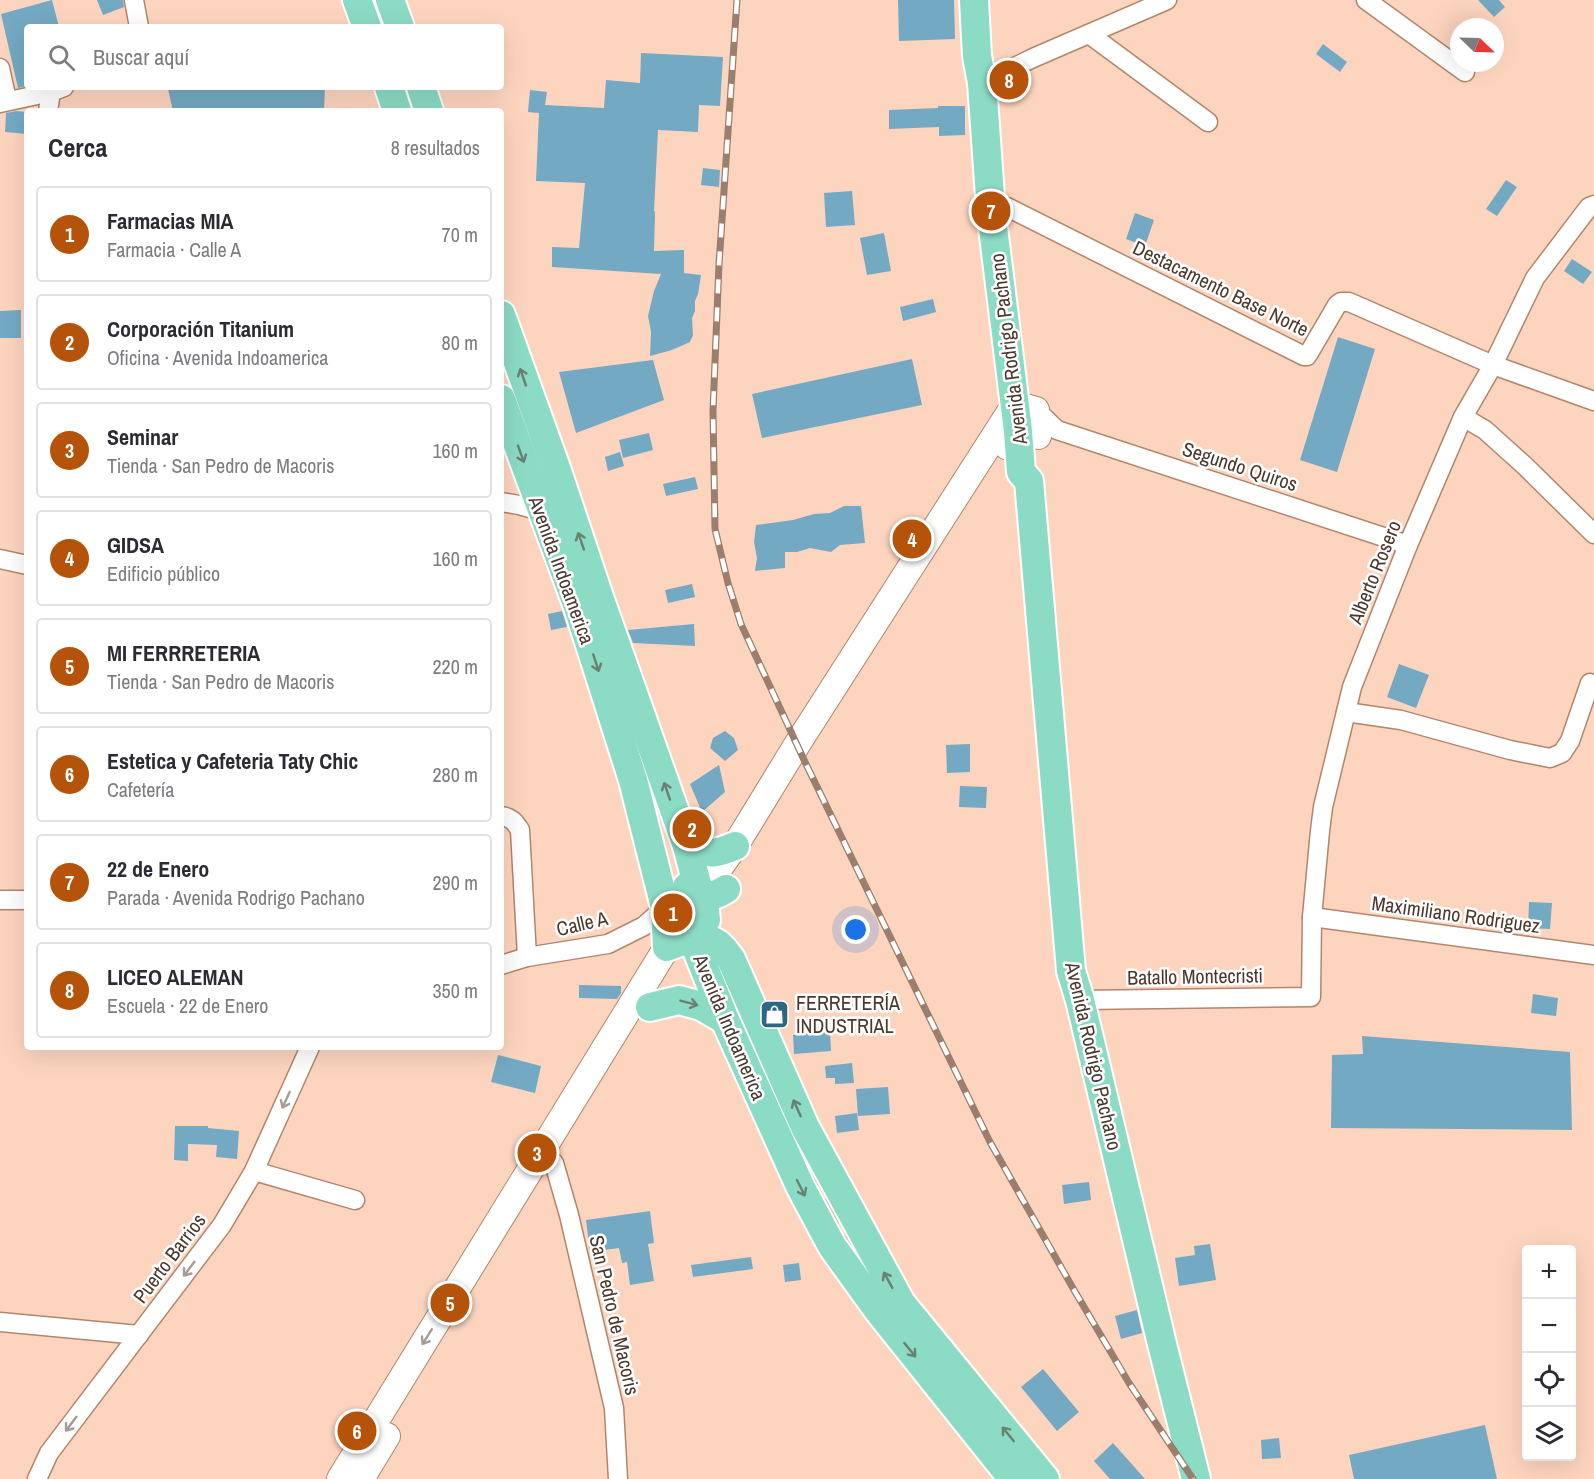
<!DOCTYPE html>
<html lang="es">
<head>
<meta charset="utf-8">
<style>
  body { margin:0; font-family:"Archivo Narrow",sans-serif; background:#f2f2f3; color:#2b2b33 }
  .controls { position:absolute; right:18px; bottom:18px; display:grid; overflow:hidden; border-radius:6px; box-shadow:0 6px 24px #0002 }
  .controls button { width:54px; height:54px; display:grid; place-items:center; padding:0; border:0; border-bottom:2px solid #e1e1e2; background:#fff; color:#2b2b33; font:30px sans-serif }
  .compass { position:absolute; left:1450px; top:18px; width:54px; height:54px; border-radius:50%; background:#fff; box-shadow:0 6px 24px #0002; rotate:113deg }
  .you { position:absolute; left:856px; top:930px; width:21px; height:21px; margin:-15px; border:4px solid #fff; border-radius:50%; background:#1a73e8; box-shadow:0 0 0 9px #1a73e833 }
  .badge { display:grid; place-items:center; width:39px; height:39px; border-radius:50%; background:#b45309; color:#fff; font-size:20px; font-weight:700 }
  .pin { position:absolute; translate:-50% -50%; border:3px solid #fff; box-shadow:0 2px 6px #0006 }
  .list { margin:0; padding:0; list-style:none }
  h2 { display:flex; justify-content:space-between; align-items:center; height:78px; margin:0; padding:0 24px; font-size:26px }
  h2 small { font-size:20px; font-weight:400; color:#7c7c81 }
  .list li { display:grid; grid-template-columns:39px 1fr auto; gap:18px; align-items:center; box-sizing:border-box; height:96px; margin:0 12px 12px; padding:0 12px; border:2px solid #e1e1e2; border-radius:6px }
  .list b { display:block; font-size:22px; white-space:nowrap }
  .list p { margin:0; font-size:20px; white-space:nowrap; color:#7c7c81 }
  .list em { font-size:20px; font-style:normal; color:#7c7c81 }
  .icon { flex:none; width:33px; height:33px; fill:none; stroke:currentColor; stroke-width:2; stroke-linecap:round; stroke-linejoin:round }
  .map { position:relative; flex:none; width:1594px; height:1479px; overflow:hidden }
  .search { position:absolute; background:#fff; box-shadow:0 6px 24px #0002; left:24px; top:24px; width:480px; height:66px; display:flex; align-items:center; gap:15px; box-sizing:border-box; padding:0 21px; border-radius:6px; color:#7c7c81; font-size:22px }
  .panel { position:absolute; background:#fff; box-shadow:0 6px 24px #0002; left:24px; top:108px; width:480px; height:942px; border-radius:6px }
  .map>svg:first-child { display:block }
</style>
</head>
<body>
<div class="map">
<svg width="1594" height="1479" viewBox="0 0 1594 1479">
  <rect width="100%" height="100%" fill="#fdd5bf"/>
  <!-- building -->
  <g fill="#74a9c3">
    <polygon points="52,0 59,27 27,27 27,86 18,88 1,14"/>
    <polygon points="97,0 123,0 124,7 103,15"/>
    <polygon points="898,0 954,0 955,39 899,41"/>
    <polygon points="1478,0 1499,0 1505,7 1494,17"/>
    <polygon points="1323,44 1347,62 1340,72 1316,54"/>
    <polygon points="641,53 723,57 720,106 699,105 698,132 658,130 654,211 655,212 654,251 684,250 684,273 701,275 698,294 695,301 695,311 692,318 693,335 690,342 672,350 650,356 651,332 648,316 654,291 661,274 552,267 552,247 579,248 585,183 536,181 539,113 528,112 530,90 547,92 545,105 604,108 606,80 640,83"/>
    <polygon points="183,87 325,87 324,111 173,111 168,89"/>
    <polygon points="938,106 965,106 965,135 939,136 939,127 889,129 889,110 938,108"/>
    <polygon points="16,111 27,112 27,134 5,132 6,113"/>
    <polygon points="703,168 720,170 719,187 701,185"/>
    <polygon points="1506,180 1517,187 1497,216 1486,209"/>
    <polygon points="852,191 855,225 826,227 824,193"/>
    <polygon points="1135,213 1154,220 1145,246 1126,239"/>
    <polygon points="884,233 891,271 867,275 860,238"/>
    <polygon points="1572,259 1592,272 1583,284 1564,271"/>
    <polygon points="933,299 936,312 903,321 900,307"/>
    <polygon points="21,310 21,338 0,338 0,311"/>
    <polygon points="1338,337 1375,349 1337,472 1300,460"/>
    <polygon points="912,359 922,405 762,438 752,394"/>
    <polygon points="653,360 664,400 576,433 559,372"/>
    <polygon points="649,433 653,450 623,458 619,440"/>
    <polygon points="620,452 624,466 608,471 605,457"/>
    <polygon points="695,477 698,489 666,496 663,484"/>
    <polygon points="844,506 861,506 865,543 840,545 831,552 810,548 797,552 785,552 785,568 755,571 757,558 754,542 756,525 793,520 814,514 830,513"/>
    <polygon points="692,584 695,597 668,603 665,590"/>
    <polygon points="562,611 567,627 551,630 548,614"/>
    <polygon points="694,624 695,646 633,643 628,630"/>
    <polygon points="1399,664 1429,675 1416,708 1387,697"/>
    <polygon points="725,731 734,738 738,750 725,761 710,748 713,738"/>
    <polygon points="970,744 970,772 947,773 946,745"/>
    <polygon points="719,765 725,792 702,812 690,784"/>
    <polygon points="960,786 987,787 986,808 959,807"/>
    <polygon points="1529,902 1552,903 1550,929 1528,928"/>
    <polygon points="579,985 621,986 621,993 617,999 579,998"/>
    <polygon points="1533,994 1558,998 1556,1016 1531,1013"/>
    <polygon points="830,1032 831,1051 794,1054 793,1035"/>
    <polygon points="1362,1036 1570,1052 1572,1130 1331,1128 1332,1055 1363,1054"/>
    <polygon points="498,1055 541,1066 535,1093 491,1082"/>
    <polygon points="852,1063 854,1083 835,1084 835,1078 826,1078 825,1066"/>
    <polygon points="888,1087 890,1114 858,1116 856,1089"/>
    <polygon points="857,1113 859,1130 837,1133 835,1116"/>
    <polygon points="175,1126 208,1126 208,1128 239,1131 237,1159 216,1157 217,1145 188,1144 188,1161 174,1160"/>
    <polygon points="1089,1182 1091,1200 1064,1204 1062,1185"/>
    <polygon points="650,1211 654,1243 648,1244 654,1281 630,1285 627,1262 622,1263 619,1248 590,1252 586,1220"/>
    <polygon points="1210,1244 1216,1280 1179,1286 1175,1258 1195,1255 1194,1246"/>
    <polygon points="751,1257 753,1269 693,1277 691,1265"/>
    <polygon points="799,1263 801,1280 785,1282 783,1265"/>
    <polygon points="1137,1310 1142,1333 1121,1339 1115,1316"/>
    <polygon points="1043,1369 1079,1412 1057,1431 1021,1387"/>
    <polygon points="1485,1425 1497,1479 1354,1479 1349,1455"/>
    <polygon points="1279,1438 1281,1458 1262,1459 1261,1440"/>
    <polygon points="1113,1443 1145,1479 1110,1479 1094,1461"/>
  </g>
  <g fill="none" stroke-linecap="round" stroke-linejoin="round">
    <!-- primary-tunnel -->
    <g stroke="#dab6a2" stroke-width="28" stroke-dasharray="28 14" stroke-linecap="butt">
      <polyline points="713,956 762,1061"/>
      <polyline points="809,1160 874,1290"/>
    </g>
    <defs>
      <g id="street">
        <polyline points="134,0 139,27"/>
        <polyline points="1366,0 1465,72"/>
        <polyline points="1089,34 1208,122"/>
        <polyline points="0,68 7,100"/>
        <polyline points="982,83 1033,58 1167,0"/>
        <polyline points="0,103 51,92 64,87"/>
        <polyline points="48,111 51,92"/>
        <polyline points="1007,207 1304,356 1307,356 1309,353 1337,305 1341,302 1349,302 1493,365 1594,401"/>
        <polyline points="1036,410 1057,430 1408,545"/>
        <polyline points="1463,417 1485,430 1524,465 1594,534"/>
        <polyline points="501,502 519,505 541,511"/>
        <polyline points="0,559 27,565"/>
        <polyline points="1346,712 1401,720 1510,750 1550,758 1562,753 1570,741 1590,683"/>
        <path d="M501,816c10,1 14,6 19,14l7,127"/>
        <polyline points="0,900 27,900"/>
        <polyline points="1312,917 1594,955"/>
        <polyline points="501,965 527,957 608,944 644,926 665,907"/>
        <polyline points="1080,1000 1311,997 1312,917 1320,831 1323,807 1352,687 1408,545 1463,417 1493,365 1535,278 1589,207 1594,205"/>
        <polyline points="554,1163 569,1215 614,1408 618,1479"/>
        <polyline points="254,1171 355,1200"/>
        <polyline points="0,1322 139,1335"/>
        <polyline points="37,1479 49,1453 222,1225 254,1171 310,1047"/>
      </g>
      <g id="secondary">
        <polyline points="1008,447 1018,431 1038,436"/>
        <polyline points="340,1479 667,947 700,895 735,846 798,743 1015,404 1036,410"/>
        <polyline points="361,1479 387,1436"/>
      </g>
      <g id="primary">
        <polyline points="357,0 367,27"/>
        <polyline points="390,0 400,27"/>
        <polyline points="974,0 977,56 982,83 991,211 1018,431 1021,472 1029,481 1071,971 1080,1000 1161,1340 1196,1479"/>
        <polyline points="389,87 397,111"/>
        <polyline points="421,87 429,111"/>
        <polyline points="501,315 557,471 599,597 687,846 700,895 704,903 706,920"/>
        <path d="M501,399l77,208 55,173 32,127 2,40c14,-6 37,-13 51,-3 5,4 9,10 13,15l74,168 96,176 144,176"/>
        <path d="M687,846c23,7 25,10 48,0"/>
        <path d="M687,887c16,10 22,13 39,2"/>
        <polyline points="685,923 693,940 725,1020 801,1188 832,1246 878,1310 1013,1479"/>
        <polyline points="650,1007 679,1000 701,1006 725,1020"/>
      </g>
    </defs>
    <!-- street casing -->
    <use href="#street" stroke="#b3856b" stroke-width="21"/>
    <!-- secondary casing -->
    <use href="#secondary" stroke="#b3856b" stroke-width="28"/>
    <!-- primary casing -->
    <use href="#primary" stroke="#fff" stroke-width="32"/>
    <!-- street -->
    <use href="#street" stroke="#fff" stroke-width="18"/>
    <!-- secondary -->
    <use href="#secondary" stroke="#fff" stroke-width="26"/>
    <!-- primary -->
    <use href="#primary" stroke="#8cdbc5" stroke-width="28"/>
    <defs>
      <polyline id="rail" points="737,0 719,264 713,411 715,529 728,583 741,624 805,762 990,1142 1074,1290 1129,1383 1193,1479"/>
    </defs>
    <!-- rail casing -->
    <use href="#rail" stroke="#9a7e6e" stroke-width="7"/>
    <!-- rail -->
    <use href="#rail" stroke="#fff" stroke-width="4.5" stroke-dasharray="14" stroke-linecap="butt"/>
  </g>
  <!-- one-way arrows -->
  <defs><path id="oneway-shaft" d="M-6 0H5M1.5-3L5.5 0L1.5 3" fill="none" stroke-width="1.6" stroke-linecap="round" stroke-linejoin="round" transform="scale(1.5)"/></defs>
  <g stroke="#698171">
    <use href="#oneway-shaft" transform="translate(523 377) rotate(-109)"/>
    <use href="#oneway-shaft" transform="translate(521 454) rotate(70)"/>
    <use href="#oneway-shaft" transform="translate(581 541) rotate(-109)"/>
    <use href="#oneway-shaft" transform="translate(596 663) rotate(72)"/>
    <use href="#oneway-shaft" transform="translate(667 791) rotate(-109)"/>
    <use href="#oneway-shaft" transform="translate(689 1003) rotate(15)"/>
    <use href="#oneway-shaft" transform="translate(797 1108) rotate(-114)"/>
    <use href="#oneway-shaft" transform="translate(801 1188) rotate(63)"/>
    <use href="#oneway-shaft" transform="translate(888 1280) rotate(-119)"/>
    <use href="#oneway-shaft" transform="translate(910 1350) rotate(51)"/>
    <use href="#oneway-shaft" transform="translate(1008 1434) rotate(-129)"/>
  </g>
  <g stroke="#a69c96">
    <use href="#oneway-shaft" transform="translate(286 1100) rotate(115)"/>
    <use href="#oneway-shaft" transform="translate(189 1269) rotate(127)"/>
    <use href="#oneway-shaft" transform="translate(427 1337) rotate(122)"/>
    <use href="#oneway-shaft" transform="translate(71 1424) rotate(127)"/>
  </g>
  <!-- icons -->
  <defs>
    <symbol id="shop-square" viewBox="-11 -11 22 22"><rect x="-9" y="-9" width="18" height="18" rx="4" fill="#2e6780" stroke="#fff"/><path d="M-5-2.5h2.3a2.7 3.5 0 0 1 5.4 0H5L5.5 6h-11ZM-1.5-2.5h3a1.5 2.3 0 0 0-3 0Z" fill="#fff"/></symbol>
  </defs>
  <g fill-rule="evenodd">
    <use href="#shop-square" x="758" y="998" width="33" height="33"/>
  </g>
  <g text-anchor="middle" dominant-baseline="central" stroke-width="5" stroke-linejoin="round" paint-order="stroke">
    <!-- street labels -->
    <g font-size="20" fill="#4c382d" stroke="#fff">
      <text transform="translate(1221 288) rotate(26)">Destacamento Base Norte</text>
      <text transform="translate(1008 349) rotate(-97)">Avenida Rodrigo Pachano</text>
      <text transform="translate(1240 466) rotate(18)">Segundo Quiros</text>
      <text transform="translate(562 570) rotate(70)">Avenida Indoamerica</text>
      <text transform="translate(1374 572) rotate(-68)">Alberto Rosero</text>
      <text transform="translate(1456 914) rotate(8)">Maximiliano Rodriguez</text>
      <text transform="translate(582 923) rotate(-13)">Calle A</text>
      <text transform="translate(1195 976) rotate(-1)">Batallo Montecristi</text>
      <text transform="translate(730 1027) rotate(67)">Avenida Indoamerica</text>
      <text transform="translate(1094 1056) rotate(77)">Avenida Rodrigo Pachano</text>
      <text transform="translate(169 1258) rotate(-53)">Puerto Barrios</text>
      <text transform="translate(615 1315) rotate(77)">San Pedro de Macoris</text>
    </g>
    <!-- poi labels -->
    <g font-size="20" fill="#4c382d" stroke="#fff" text-anchor="start">
      <text x="796" y="1002">FERRETERÍA<tspan x="796" dy="23">INDUSTRIAL</tspan></text>
    </g>
  </g>
</svg>
<div class="controls">
<button>+</button>
<button>−</button>
<button><svg class="icon" aria-label="locate" viewBox="0 0 24 24"><circle cx="12" cy="12" r="6"/><path d="M12 2v4M12 18v4M2 12h4M18 12h4"/></svg></button>
<button><svg class="icon" aria-label="layers" viewBox="0 0 24 24"><path d="M12 4l9 5-9 5-9-5zM3 14l9 5 9-5"/></svg></button>
</div>
<svg class="compass" viewBox="-18 -18 36 36"><path d="M0-13l5 13h-10z" fill="#e53935"/><path d="M0 13l5-13h-10z" fill="#7c7c81"/></svg>
<div class="you"></div>
<div class="pin badge" style="left:673px;top:913px">1</div>
<div class="pin badge" style="left:692px;top:829px">2</div>
<div class="pin badge" style="left:537px;top:1153px">3</div>
<div class="pin badge" style="left:912px;top:539px">4</div>
<div class="pin badge" style="left:450px;top:1303px">5</div>
<div class="pin badge" style="left:357px;top:1431px">6</div>
<div class="pin badge" style="left:991px;top:211px">7</div>
<div class="pin badge" style="left:1009px;top:80px">8</div>
<div class="search"><svg class="icon" aria-label="search" viewBox="0 0 24 24"><circle cx="10" cy="10" r="6"/><path d="M15 15l6 6"/></svg>Buscar aquí</div>
<section class="panel">
<h2>Cerca<small>8 resultados</small></h2>
<ul class="list">
<li><span class="badge">1</span><div><b>Farmacias MIA</b><p>Farmacia · Calle A</p></div><em>70 m</em></li>
<li><span class="badge">2</span><div><b>Corporación Titanium</b><p>Oficina · Avenida Indoamerica</p></div><em>80 m</em></li>
<li><span class="badge">3</span><div><b>Seminar</b><p>Tienda · San Pedro de Macoris</p></div><em>160 m</em></li>
<li><span class="badge">4</span><div><b>GIDSA</b><p>Edificio público</p></div><em>160 m</em></li>
<li><span class="badge">5</span><div><b>MI FERRRETERIA</b><p>Tienda · San Pedro de Macoris</p></div><em>220 m</em></li>
<li><span class="badge">6</span><div><b>Estetica y Cafeteria Taty Chic</b><p>Cafetería</p></div><em>280 m</em></li>
<li><span class="badge">7</span><div><b>22 de Enero</b><p>Parada · Avenida Rodrigo Pachano</p></div><em>290 m</em></li>
<li><span class="badge">8</span><div><b>LICEO ALEMAN</b><p>Escuela · 22 de Enero</p></div><em>350 m</em></li>
</ul>
</section>
</div>
</body>
</html>
